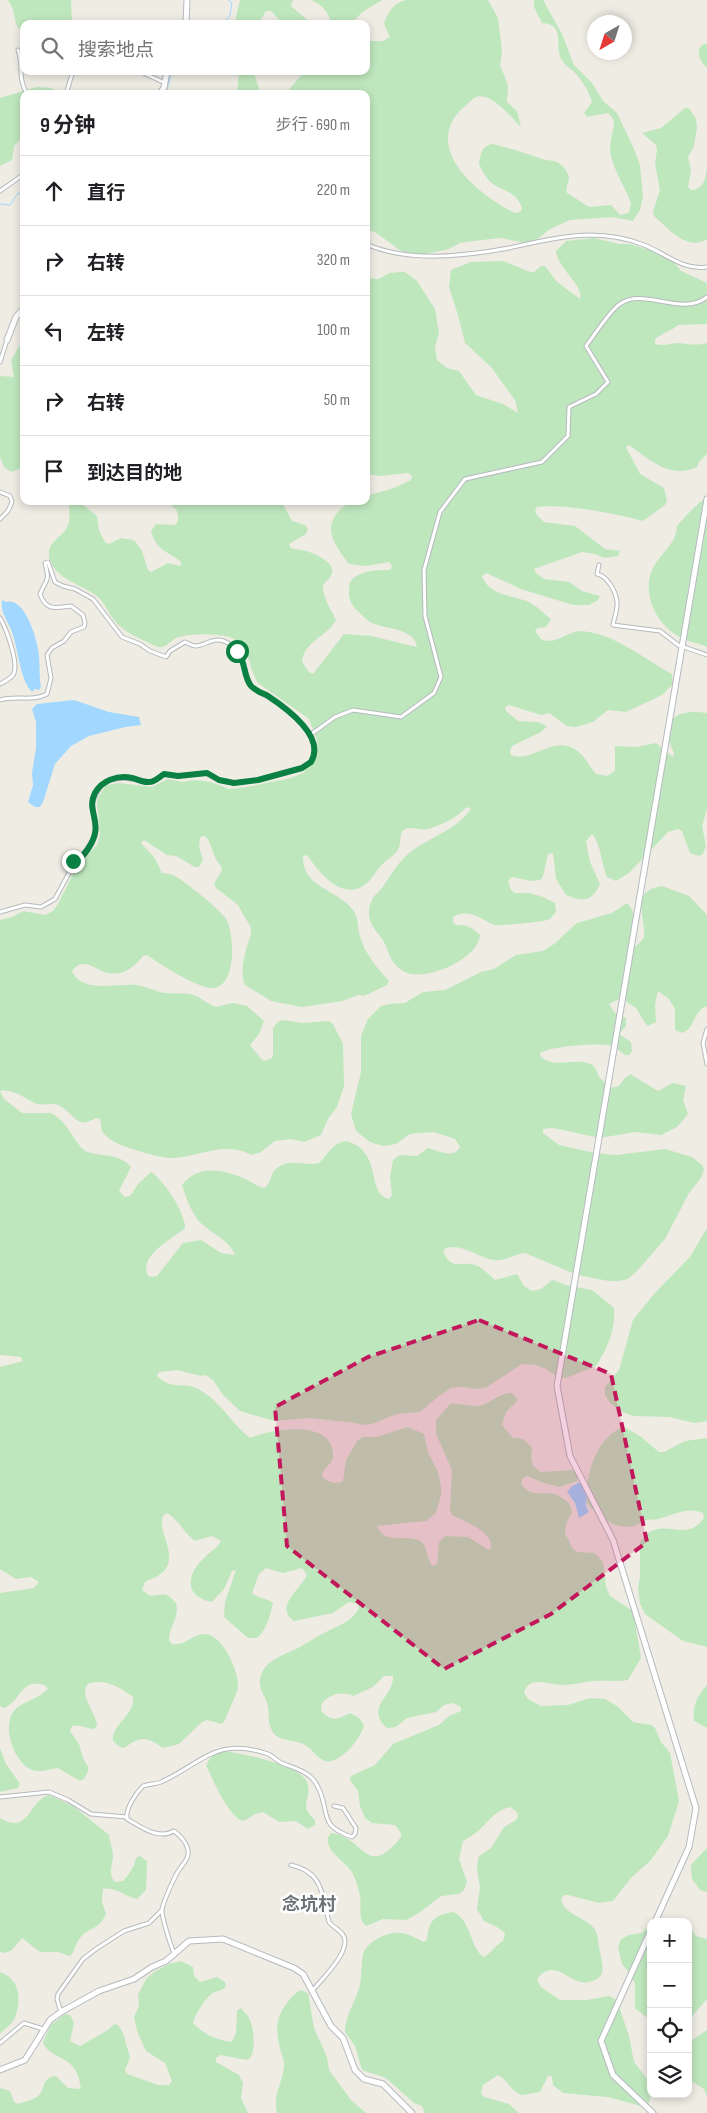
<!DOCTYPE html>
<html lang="zh">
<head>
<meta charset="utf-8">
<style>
  body { margin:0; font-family:"Sofia Sans Condensed","Noto Sans SC",sans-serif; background:#f6f6f6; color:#202124 }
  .controls { position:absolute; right:15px; bottom:15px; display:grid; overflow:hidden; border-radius:10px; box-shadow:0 2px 8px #0003 }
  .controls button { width:45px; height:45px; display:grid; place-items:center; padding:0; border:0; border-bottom:1px solid #e0e0e0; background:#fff; color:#202124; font:25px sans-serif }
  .compass { position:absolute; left:587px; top:15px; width:45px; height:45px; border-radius:50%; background:#fff; box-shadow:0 2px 8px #0003; rotate:219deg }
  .stop { position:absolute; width:15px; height:15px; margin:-11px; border:4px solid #0b8043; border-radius:50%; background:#fff }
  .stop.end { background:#0b8043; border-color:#fff; box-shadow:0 1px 5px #0008 }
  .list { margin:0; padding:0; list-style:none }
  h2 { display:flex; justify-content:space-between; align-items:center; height:65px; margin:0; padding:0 20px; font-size:21px }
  h2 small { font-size:16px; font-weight:400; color:#757577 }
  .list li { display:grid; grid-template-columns:32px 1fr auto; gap:15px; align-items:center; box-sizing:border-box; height:70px; padding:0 20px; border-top:1px solid #e0e0e0 }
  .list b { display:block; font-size:19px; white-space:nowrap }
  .list em { font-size:16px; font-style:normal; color:#757577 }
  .icon { flex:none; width:28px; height:28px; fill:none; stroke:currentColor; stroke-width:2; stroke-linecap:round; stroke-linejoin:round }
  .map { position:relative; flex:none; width:707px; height:2113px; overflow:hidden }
  .search { position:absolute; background:#fff; box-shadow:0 2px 8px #0003; left:20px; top:20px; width:350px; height:55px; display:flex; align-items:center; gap:12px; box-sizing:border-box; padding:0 18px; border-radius:10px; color:#757577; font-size:19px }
  .panel { position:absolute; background:#fff; box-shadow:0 2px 8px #0003; left:20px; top:90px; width:350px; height:415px; border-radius:10px }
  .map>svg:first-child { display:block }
</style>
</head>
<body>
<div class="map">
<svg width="707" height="2113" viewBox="0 0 707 2113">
  <rect width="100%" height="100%" fill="#eeece3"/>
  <!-- green -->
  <g fill="#bfe7be">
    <polygon points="8,0 71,0 72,24 24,24 24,36 16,24 13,9"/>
    <polygon points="240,0 293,0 291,6 312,24 283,24 271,11 266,11 258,24 236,24 236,17"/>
    <path d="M311,0h71l-18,11 -14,13h-18c-5,-13 -8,-18 -21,-24z"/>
    <path d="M406,0h82l10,18 4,33 -2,14 8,20 -1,17 10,9 4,16c-11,-10 -31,-38 -47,-29 -6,6 -17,14 -21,22 -22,39 33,79 62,93l5,-1 2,-4c-5,-14 -14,-16 -26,-22 -9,-5 -13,-14 -17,-22 1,-10 3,-19 14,-20 16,4 33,9 49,15 5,2 11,1 15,3 5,3 9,7 11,12 3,7 -3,11 -1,19l22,14 22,-2 9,10 9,-2 2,-9c-5,-16 -16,-31 -20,-48 -3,-13 3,-24 3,-36l-6,-7 -21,4 -3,-4 8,-11c-3,-10 -9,-20 -16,-28 -4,-5 -11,-8 -14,-14 -9,-15 5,-35 -20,-37l-8,-16v-7h9l19,34 12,31 18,18 11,18 14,12 17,36 6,16 3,31 -3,14 -7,11 -21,-4 -42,3 -20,9 -19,15 -30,-6 -28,3 -13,2 -11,6 -28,6 -20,-4 -26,-19 -9,-2v-136h-81l20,-23h61v-30h17l7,-4 -6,-13c4,-12 9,-21 22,-24z"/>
    <path d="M704,44h3v24c-7,-6 -13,-18 -3,-24z"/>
    <polygon points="239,71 253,71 261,94 237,94"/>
    <polygon points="37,87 51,88 55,90 55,94 24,94 24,136 14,146 12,160 0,166 0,98"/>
    <path d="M685,108h4l7,11 1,9 -3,18 -6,11 3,13 -3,17 3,3c13,0 15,-13 16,-23v72c-20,13 -39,-11 -53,-23l-1,-4 7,-22 -5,-27 2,-13 -1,-5 -14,-12 19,-5z"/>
    <path d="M594,238l25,6h10l32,9 12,8 8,10 26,12v41l-29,1c-7,6 -16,8 -23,14v5c8,3 16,-1 24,-1 10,1 18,3 28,0v111l-8,8 -2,5c-28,12 -45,-6 -68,-22l-3,2 14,27 24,14 3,13 -2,4 -22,16c-26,-7 -80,-18 -106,-14l-2,4 2,4 7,7 31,4 30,23 15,2 -2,5 -14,2 -9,-4 -13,-2 -48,17 2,4 8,6 25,3 13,9 18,5 -2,4 -9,5h-16l-52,-16 -35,-16 -4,3c7,20 31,19 47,26 8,4 15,12 22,17l-5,8 -8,1 -3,3 6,8c15,7 26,-8 40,-8 32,2 61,26 87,41l4,2 1,10 -11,11 -36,17 -18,-2 -15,12 -17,5 -9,-1 -18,-13 -8,2 -32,-10 -4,2 1,4 12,10 20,1 9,4 -6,6 -29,14 -2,5 1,4c20,9 42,-21 65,-5 9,6 13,16 20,24l11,2 8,-5v-25l22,1 19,-4 17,14 1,-4c-16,-32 2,-45 33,-40v96l-5,17 4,20 -3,8 -4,2 -9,-3 -8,-22 -4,-2 -10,3 -39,41 -13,8 -9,-4c-5,-11 -7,-36 -15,-43l-6,7 4,21 10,22c-8,18 -17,18 -34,11l-10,-16 -3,-26 -5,1 -5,22 -3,4 -9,1 -19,-4 -4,4 3,9 4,3h14l14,4 12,6 1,9c-3,3 -5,7 -9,8 -4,2 -49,6 -53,5 -14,-6 -24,-17 -41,-8v5l3,3c11,0 16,2 24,10 -1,24 -57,49 -77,36 -14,-9 -13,-18 -20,-31 -3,-5 -8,-9 -11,-15 -4,-7 -4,-18 0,-25 2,-5 7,-8 10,-12 9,-13 18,-29 31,-38 20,-14 44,-21 58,-41l-4,-2c-3,2 -5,5 -8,7 -9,7 -21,12 -31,15 -7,2 -16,-3 -23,0 -7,4 -3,14 -7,21 -5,7 -14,11 -19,18 -4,4 -6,9 -9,12 -24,26 -50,-6 -63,-25l-4,1c-1,32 34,33 50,54 6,7 4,17 7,26 4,17 18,33 29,45l-2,4 -23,11 -5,-1 -17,6 -40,6 -31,-6 -26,-16c-7,-16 2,-37 6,-52v-5l-13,-23 -22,-17 -2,-4 8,-14 -1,-4c-9,-9 -8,-22 -16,-30l-5,1 -1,10 4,13 -4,7h-4l-19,-11 -9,-1 -23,-15 -3,3 13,14 8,16c4,0 8,1 11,2 8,3 49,36 53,44 9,15 11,69 -14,69 -15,0 -52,-24 -65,-33l-4,1c-9,11 -19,20 -35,17 -12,-2 -24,-18 -36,-2 10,23 45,12 64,14 10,1 20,7 29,8 8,1 16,0 24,1 9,1 18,10 27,13l17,-4 14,3 17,15 -5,13 -9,11 13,16 8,-2 2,-4v-27l5,-6 4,-2 21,3 26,-2 4,3 10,20 1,42 -7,21 -9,12 -7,16 -17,7 -13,-3 -16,2 -14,11 -9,3c-29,-14 -49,1 -79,3 -9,1 -48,-10 -56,-15 -4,-1 -13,-8 -15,-12 -1,-4 -1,-9 -2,-12l-4,-1c-20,12 -21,-4 -36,-12 -8,-5 -16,0 -23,-2 -12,-5 -24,-16 -37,-13v-171l12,-3 11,-6 22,4 8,-4 5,-7 18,-36 21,-23 3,-10 -3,-35 9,-15 13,-2 33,4 16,-8 14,3 13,-2 16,2 18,7 18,-2 44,-9 12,-5 12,-12 3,-8 -1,-13 -8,-21 -51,-36c-10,-15 -7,-36 -26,-45 -12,-5 -44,-5 -56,0 -6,3 -10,10 -17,9 -4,0 -9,-4 -14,-6 -11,-5 -23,-11 -31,-21 -5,-7 -9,-16 -15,-22 -15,-14 -46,-18 -50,-42 -2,-15 15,-19 19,-31 3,-7 0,-15 2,-22l13,2 14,11 2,14 6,12 4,2 12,-6 13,2 8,11 6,19 3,2 17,-9 13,3v-4c-14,-12 -24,-10 -30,-31l5,-7 19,1c5,-5 3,-10 1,-16l-7,-5 -17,-3h129l11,20 13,4 3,4 -2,5 -17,10 2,4c5,2 10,1 15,3 8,2 28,11 26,21 0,5 -6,9 -9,13 0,14 8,24 13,35 -9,17 -32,21 -34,42l7,10 4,2 31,-40 27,2 46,11c-2,-18 -29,-18 -42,-23 -5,-1 -9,-5 -13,-9 -12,-10 -15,-17 -12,-33 9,-12 26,-12 40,-12l2,-4 -3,-4 -23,4 -17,-2c-12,-16 -27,-34 -11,-52 9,-10 15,-11 28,-11v-5l28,-8 17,-8 1,-4 -4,-3 -28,3 -14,-2v-196l12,1 12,-6 10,-1h5l12,9 18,28 4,24 -4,14 2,13 10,8 12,3 17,24 27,9 15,9 -3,-13 -24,-33 -26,-24 -7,-28 -9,-28 2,-17 20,-8 32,-1 27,11h4l7,-6h4l12,16 23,17c4,-14 -22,-30 -24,-48l10,-10z"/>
    <polygon points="24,338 24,467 11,472 4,467 0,457 0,376 14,377 11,360"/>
    <path d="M707,498v149c-10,-5 -20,-5 -29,-11 -24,-14 -39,-48 -22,-73 8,-12 21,-22 21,-37 5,-6 23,-26 30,-28z"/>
    <path d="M662,886l27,10 18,19v91c-14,5 -11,20 -24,27l-8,-3v-21l-6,-10 -11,-8 -3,13 1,18 -8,4 -3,-3 -9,-15 -15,-10 -12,6 5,8 12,6v8l-7,8 12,8 1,9 -3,4h-4c-4,-3 -8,-7 -13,-9 -11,-4 -62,0 -72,7l1,4c14,12 33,0 50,7 6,3 6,12 11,16 3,3 6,5 9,8l8,-2 5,-7 6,-5 28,17 15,-8 13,3 -3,14 5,14 -11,13 -16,8 -26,-3 -35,6 -47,-10 -10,1v4l16,12 36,8 21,2 49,-6 27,8 10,8 2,5 -3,8 -12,15 -24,46 -28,32 -9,8 -10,2h-9l-32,-6 -52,-22c-11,1 -20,9 -31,7 -15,-2 -32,-17 -48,-12l-3,4c11,20 15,8 32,13 7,2 14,10 20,15l22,-6 7,12 8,5 9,-2 11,-9 4,1 9,4 27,5 22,18c2,21 -7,41 -18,58l-30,12 -9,-1 -11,-8 -11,-4 -13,-1 -35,23 -10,2 -13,-2 -13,1 -12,8 -19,16 -23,2 -25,10 -9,1 -8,-2 -45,-5 -36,3 -34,-10 -17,-16 -10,-15 -7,-5 -5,1 -24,-6 -18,2 -2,4c17,16 26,4 43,14 20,11 32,34 50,48 21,-9 84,-20 83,18 0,8 -10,11 -11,20 5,6 13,9 21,5l3,-21 11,-19 6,-4h13l32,-10 16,7 4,18 10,20 3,14v9l-5,18 -10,8 -49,5c8,20 29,7 43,15 8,4 6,18 13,25l4,-2 2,-22 6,-6 23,1 19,12h4c3,-18 -26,-27 -39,-34l-2,-5 2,-40 -16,-36v-14l14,-16c10,-1 24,4 33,1 9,-4 19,-13 29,-12l6,7 -12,12 -4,13 11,13c8,-1 14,3 19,10l-1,9 2,9 8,6 31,-2 4,2 2,4 -1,5 -17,6 -17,-4 -16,-7 -4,2 -2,5c8,15 20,8 34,11 5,2 10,6 14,9l3,9 -6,12 -1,9 8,16 4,3 17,1 4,3 5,6 3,25 4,9 23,15 8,47 -13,22c-12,2 -23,0 -35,1 -10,1 -21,4 -31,4 -12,0 -32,-10 -38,7l4,7 13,7 27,-1 22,-7 15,1 12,7 16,16 18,3 4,3 6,14 9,11 9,48 -11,35 -17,24 -20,18 -18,23 -14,2 -31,-8h-4l-3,3c2,16 21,18 31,28 6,6 6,14 7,21 2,14 11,31 -10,35 -19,5 -33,-27 -52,-3l4,8 19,13h27l22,-4 8,4 12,36 5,26 14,18 2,20 -2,5 -4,2 -36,-10 -45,-4 -10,-8 -1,-9h-4l-8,16 -18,3c-11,-3 -14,-15 -24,-20l-15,10 -2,9 3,3 25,7 10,9h-94l-3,-7 -8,-3 -28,-25 -24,-8 -7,-24 -10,-14c0,-17 11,-31 15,-47 2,-10 1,-21 3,-31 4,-13 26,-23 38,-21 8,1 15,5 22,9l4,-2c2,-20 7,-25 27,-28 18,11 15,32 29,45 7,-2 12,-12 20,-16l2,-8 -8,-6 -13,-6 -7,-12 3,-22 -3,-18 1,-9 1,-4 12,-8 13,-21 12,-7 2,-4 -1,-4 -7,-5c-18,5 -20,14 -33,25 -4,3 -9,6 -14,9l-4,18 8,23 -3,8 -5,4 -18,2 -22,17 -13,7 -23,-1 -17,7c-9,-7 -4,-20 -6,-30 -1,-6 -4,-16 -7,-22 -6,-12 -29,-23 -25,-37l3,-4c33,3 35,48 70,4v-4l-6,-8 -23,-2 -7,-5 -5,-12 -2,-15 -8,-11 1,-4 24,-11 18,-21 46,-19 10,-9 12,-5v-4l-8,-4 -9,2 -8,7 -29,6 -11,9 -9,1c-23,-21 7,-31 6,-52h-9l-11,11 -20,9c-12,-5 -22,-2 -31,7l-1,8c11,11 16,9 29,2l9,5 5,7c-2,12 -24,40 -39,36 -9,-3 -14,-15 -24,-18 -13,-4 -26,-1 -31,-17 -2,-6 -1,-13 -2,-19 -1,-10 -10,-17 -8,-28 4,-20 25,-24 40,-32 9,-5 17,-11 26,-15 13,-7 26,-10 33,-24l-1,-4 -9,-2 -16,11 -39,8c-21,-14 8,-33 13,-46l-5,-7 -19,5 -17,-5 -7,6 -7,19c7,6 15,5 21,10 -3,13 -6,26 -16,35h-9l-24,-21 1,-15 11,-32 -4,1 -8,18 -12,13c-28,-5 -26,-27 -8,-44 5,-6 13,-9 17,-17l-9,-5 -17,5c-11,-8 -16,-21 -28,-28l-4,3c-7,16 20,43 -4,59 -4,3 -9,4 -14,7l-3,8 8,6c15,-1 14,-6 26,7 4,14 -7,23 -7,37l3,4c14,2 20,-10 33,-10 18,1 34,37 33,53 -1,8 -10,24 -13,33l-3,4 -15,-4 -5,2 -23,22 -16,4c-17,-12 -22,-12 -39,0l-4,-1 -7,-6c-2,-17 22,-25 20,-44 -11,-8 -21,-15 -35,-15 -29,-1 0,34 -1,43l-3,4c-8,0 -15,-5 -22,-3l-2,5 9,13 4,14 5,9v4l-4,8 -4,2 -22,-13c-8,1 -18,5 -26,2 -18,-8 -30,-42 -19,-58 8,-11 23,-11 35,-23l-3,-4c-24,-8 -24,16 -41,23l-4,-2v-113l34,-5 5,-6 -8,-5 -15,2 -16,-10v-202l23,-6 -2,-4 -21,-2v-264l4,8 18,14h29c18,10 21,27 34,38 15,6 35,2 46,16l-12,24 6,6 5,-1 8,-12 13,-12c12,7 35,42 34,56 -13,11 -49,29 -36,49l8,-1 26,-33 18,-3 20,13 14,2c-6,-16 -27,-23 -37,-35 -6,-7 -14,-27 -16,-35 15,-20 40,-16 61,-7 8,3 13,8 21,10 7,-4 6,-14 12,-19 14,-12 29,-2 43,-6 9,-8 13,-20 27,-22 38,10 19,52 43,58l3,-4 -2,-18 3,-17 7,-5 17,1 11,-8c10,3 26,11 32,-1l-5,-8 -21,-7 -15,1 -9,1 -14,10 -13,2 -13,-4 -14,-11 -5,-17 10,-42v-36l7,-17 13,-13 9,-2 15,-1 18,-11 22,-2 36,-18 13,-3 22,-14 27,-4 11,-7 23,-21 35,-10 15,-10c13,13 6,31 4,48l13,-13c2,-22 -15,-47 18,-52z"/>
    <polygon points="707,1228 707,1421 694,1423 670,1417 633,1416 620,1411 610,1403 605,1395 605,1387 619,1370 633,1320 654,1294 690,1257"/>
    <path d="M624,1427l16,9 19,16h5l21,-11 22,-3v209l-24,-6 -38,-27 -5,-10 -2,-16 2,-11v-35c2,-3 5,-6 8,-9 19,-13 39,9 56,-15l-1,-5c-17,-7 -29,2 -45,6 -4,1 -8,0 -11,1 -5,1 -9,5 -14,6 -18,4 -36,-10 -46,-23 -3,-26 10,-68 37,-76z"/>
    <path d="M707,1685v43l-13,-7c-2,-15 3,-25 13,-36z"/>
    <polygon points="0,1748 6,1764 20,1784 18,1788 0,1792"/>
    <path d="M221,1751c17,1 80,14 86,31 6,17 -10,23 8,38v5l-7,4 -12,-8 -17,1 -16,-10 -8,2 -11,7c-15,-2 -31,-42 -38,-55 2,-6 8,-13 15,-15z"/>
    <path d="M49,1795l24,11 36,29c1,7 4,15 4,22 -1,9 -5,17 2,25l8,-1c7,-8 11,-13 13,-23l4,-2 7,5 -1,29 -9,9c-11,-2 -22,-13 -34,-10l-1,13 4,12c-8,17 -16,12 -26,24 -5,6 -5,13 -10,18l-12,-4h-18l-18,-14 -11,13 -8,2 -3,-1v-134c29,18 29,-18 49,-23z"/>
    <polygon points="707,1848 707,1892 700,1890 692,1879 691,1865"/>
    <polygon points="651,1923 651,2021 635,2008 635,1984 631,1975 622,1964 618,1947 621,1939 629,1935 642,1933"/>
    <polygon points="688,1925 696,1936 707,1939 707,1999 688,2021"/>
    <path d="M181,1961l12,6 1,9 6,6 17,-5 8,5 1,4c-4,6 -8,4 -13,7 -8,5 -18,22 -20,30 11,12 24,17 39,19l4,-9 1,-22 4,-3c2,3 6,6 8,10 5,9 7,32 1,40l-3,2 -27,-5 -4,3v4l23,13 4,8 -2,15 7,15h-248v-25l10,3 4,11 4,2c5,-2 15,-4 19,-7 9,-7 4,-20 19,-21l12,12 13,1c-1,-7 -3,-16 -8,-22 -8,-11 -25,-11 -30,-25l8,-17 14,-11 5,1 4,8 -4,18 10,5 28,-16 6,-6 4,1 5,8 6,21 1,4 -5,12 2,4 31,11h11l3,-4 -7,-18 -19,-12 -9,-20 -3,-14 5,-11 -1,-11 8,-16 8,-7 15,-8z"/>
    <path d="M0,1972c21,7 22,30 14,48 -3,5 -10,9 -14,14z"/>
    <path d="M301,1990l7,3 6,35 13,29 2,13 22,30 15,13h-89c-4,-22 5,-27 7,-46 1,-7 -3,-12 -4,-19 -2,-7 -4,-19 -2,-27 2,-10 14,-27 23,-31z"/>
    <polygon points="707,2030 707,2096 704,2089 688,2079 688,2043"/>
  </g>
  <!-- water -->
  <g fill="#a2d8ff">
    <path d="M2,600l4,2c19,-6 32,39 33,54 1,11 0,20 2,31l-2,3 -4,-1 -3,3c-12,-12 -14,-44 -20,-60 -4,-12 -12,-18 -10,-32z"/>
    <polygon points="74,700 109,712 139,717 141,725 125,727 89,736 71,746 55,764 43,802 40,807 35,807 28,802 33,785 32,773 36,748 36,722 32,709 37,704"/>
    <polygon points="580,1482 587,1489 586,1506 589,1512 579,1518 575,1503 567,1492 572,1486"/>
  </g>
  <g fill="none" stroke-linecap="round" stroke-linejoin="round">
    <!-- stream -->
    <g stroke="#a2d8ff" stroke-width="1">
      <polyline points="224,24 230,15 232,3 228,0"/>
      <polyline points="166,94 172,71"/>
      <polyline points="0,204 10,205 18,193 24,195"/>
    </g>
    <defs>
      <g id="street">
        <path d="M18,50c6,16 -1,27 9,44"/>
        <polyline points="139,71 165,83"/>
        <polyline points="66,94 73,71"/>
        <polyline points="201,94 222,94"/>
        <polyline points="0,191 24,174"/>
        <path d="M366,244c43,19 98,12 143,4 27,-6 51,-12 79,-13 17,0 39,3 56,10 21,8 39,26 63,22"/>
        <polyline points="0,362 7,340"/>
        <polyline points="0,492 10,496 12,502 8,511 0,519"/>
        <path d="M599,565l-2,9c10,2 19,17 20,28 1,7 -3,16 -4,23l47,6 18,14 29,10"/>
        <path d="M0,618c6,10 20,47 13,57 -3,4 -9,7 -13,9"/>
        <path d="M0,700c16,-5 32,2 47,-6l4,-16 -4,-23 5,-7 12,-7 7,-9 13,-5 1,-4 -2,-8 -12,-9c-16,2 -25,5 -31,-12 7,-17 10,-11 5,-31l3,-1 7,20 8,4 12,3 18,10 29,38 18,7 10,7 16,6 4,-6 15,-9c3,1 7,4 11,4 10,-1 19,-10 30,-4 23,11 14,27 24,42 4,7 12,8 19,13 18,11 57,40 42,65l-9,6 -44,12 -24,3 -15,-3 -12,-7 -29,3 -14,-2 -11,8 -29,-4 -16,2 -8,7 -8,15 4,27 -1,7 -13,20 -11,8 -2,9 -14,26 -14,8 -16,-2 -25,7"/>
        <path d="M310,735l25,-18 18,-7 48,7 33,-24 7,-16 -16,-61 -1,-46 16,-58 25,-33 77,-17 26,-26 1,-29 27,-13 12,-12 -22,-36c8,-10 24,-36 34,-42 23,-17 62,13 87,-7"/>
        <polyline points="707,1029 703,1043 707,1064"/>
        <polyline points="0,1797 49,1792 68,1800 91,1814 127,1817"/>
        <path d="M291,1865c32,7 31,29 38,57 4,5 11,8 14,13 10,15 -22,45 -31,56"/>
        <path d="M174,1953c-3,-7 -13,-37 -12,-44 3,-12 10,-26 15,-36 3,-5 6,-8 9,-13 7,-11 -4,-23 -12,-29 -16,9 -33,-4 -47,-12 -2,-10 9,-26 16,-33 6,-2 13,-2 18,-4 42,-19 55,-46 107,-28 5,2 10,8 16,10 13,5 28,9 34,23 13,26 -1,38 34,50l3,-3 1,-6 -13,-20 -9,-2"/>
        <polyline points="61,2012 57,1999 58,1994 83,1959 96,1949 124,1931 149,1923 162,1910"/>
        <polyline points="0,2043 24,2023 43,2029"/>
      </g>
      <g id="secondary">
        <polyline points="186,24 187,0"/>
        <polyline points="159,94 164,88 167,71"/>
        <polyline points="7,340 16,317 24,308"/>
        <polyline points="655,1922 689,1847 696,1808 613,1540 570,1456 557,1386 707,499"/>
        <polyline points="651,1930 601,2041 613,2075 653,2113"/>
        <polyline points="0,2070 25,2060 50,2020 61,2012 99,1991 134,1979 152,1967 166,1961 189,1941 223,1939 294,1968 303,1974 331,2026 343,2038 355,2070 364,2079 383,2084 412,2113"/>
      </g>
    </defs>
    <!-- street casing -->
    <use href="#street" stroke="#b6b9be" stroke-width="5"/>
    <!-- secondary casing -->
    <use href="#secondary" stroke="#b6bac0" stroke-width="7"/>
    <!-- street -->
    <use href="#street" stroke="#fff" stroke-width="3"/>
    <!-- secondary -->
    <use href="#secondary" stroke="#fff" stroke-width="5"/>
  </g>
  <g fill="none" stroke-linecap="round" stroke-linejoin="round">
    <!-- route -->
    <path stroke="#0b8043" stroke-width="6" d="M73,861c7,-1 11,-6 15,-12 18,-26 -3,-37 7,-56 7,-13 23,-18 37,-15 5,1 10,4 15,4 7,1 12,-5 17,-8l14,2 29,-3 12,7 15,3 24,-3 44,-12 9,-6c15,-25 -25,-54 -43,-66 -6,-3 -12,-5 -17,-10 -8,-10 -5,-25 -14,-35"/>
  </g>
  <!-- marked area -->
  <path fill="#c2185b" fill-opacity="0.2" stroke="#c2185b" stroke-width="4" stroke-dasharray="10 6" stroke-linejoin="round" d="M479,1320l132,54 36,168 -96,72 -107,55 -157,-123 -12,-139 93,-50z"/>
  <g text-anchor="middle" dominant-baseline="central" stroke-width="5" stroke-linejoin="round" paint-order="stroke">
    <!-- quarter labels -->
    <g font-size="18" font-weight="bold" fill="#6c7176" stroke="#fff">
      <text x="309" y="1904">念坑村</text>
    </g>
  </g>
</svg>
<div class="controls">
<button>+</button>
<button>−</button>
<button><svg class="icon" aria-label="locate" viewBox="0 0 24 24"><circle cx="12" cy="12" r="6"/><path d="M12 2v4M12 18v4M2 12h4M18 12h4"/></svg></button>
<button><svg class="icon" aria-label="layers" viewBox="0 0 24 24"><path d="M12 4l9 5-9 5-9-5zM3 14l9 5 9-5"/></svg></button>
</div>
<svg class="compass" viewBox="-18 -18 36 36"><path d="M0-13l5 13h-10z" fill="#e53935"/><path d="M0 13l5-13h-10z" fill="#757577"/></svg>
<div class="stop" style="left:237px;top:651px"></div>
<div class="stop end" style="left:73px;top:861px"></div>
<div class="search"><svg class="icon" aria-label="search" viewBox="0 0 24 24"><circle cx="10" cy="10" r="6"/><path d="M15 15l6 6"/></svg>搜索地点</div>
<section class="panel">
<h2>9 分钟<small>步行 · 690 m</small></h2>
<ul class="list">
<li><svg class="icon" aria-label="ahead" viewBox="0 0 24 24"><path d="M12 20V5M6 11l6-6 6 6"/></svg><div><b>直行</b></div><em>220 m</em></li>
<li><svg class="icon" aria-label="right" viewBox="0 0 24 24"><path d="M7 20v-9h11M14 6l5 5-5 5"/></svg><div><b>右转</b></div><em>320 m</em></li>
<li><svg class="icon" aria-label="left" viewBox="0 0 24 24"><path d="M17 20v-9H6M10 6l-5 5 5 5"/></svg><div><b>左转</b></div><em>100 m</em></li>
<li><svg class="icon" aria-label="right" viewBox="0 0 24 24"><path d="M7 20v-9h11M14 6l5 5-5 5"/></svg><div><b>右转</b></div><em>50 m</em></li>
<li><svg class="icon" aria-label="arrive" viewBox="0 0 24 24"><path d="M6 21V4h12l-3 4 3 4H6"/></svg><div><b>到达目的地</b></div></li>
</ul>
</section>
</div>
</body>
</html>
